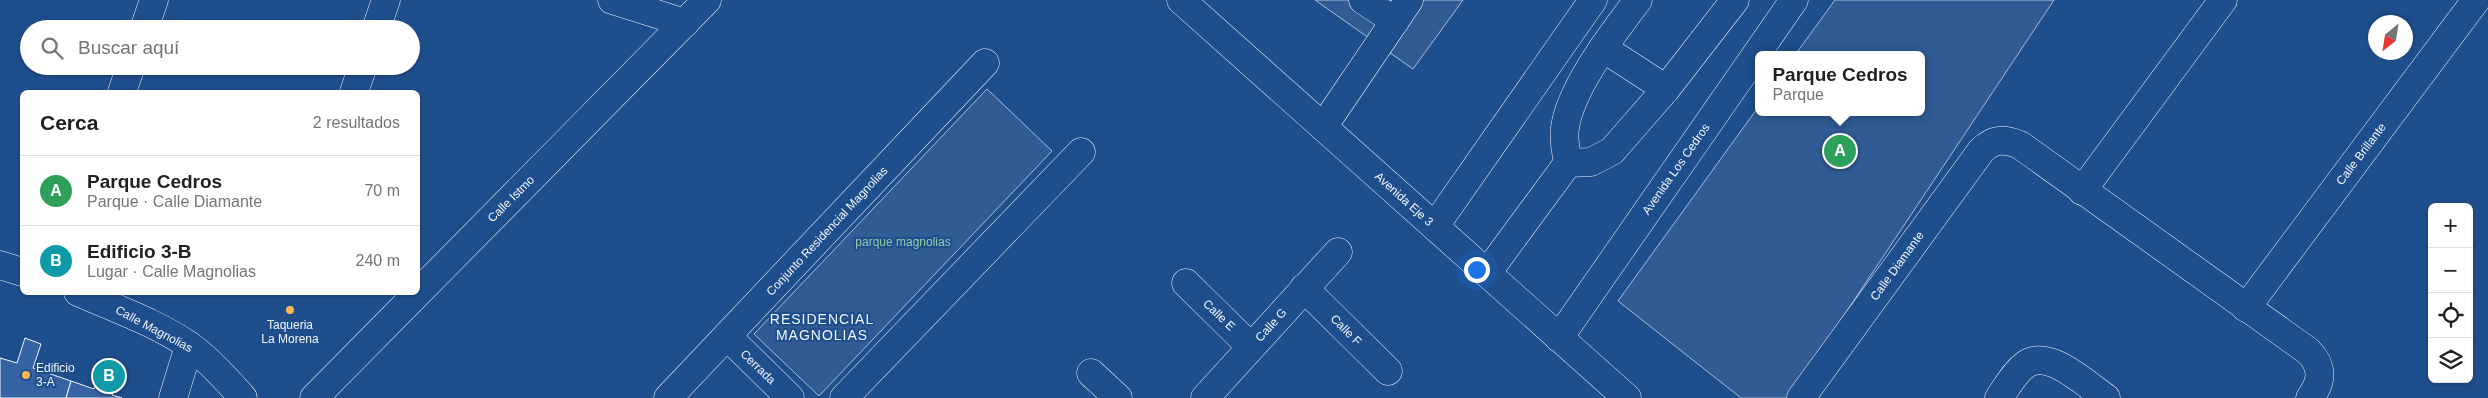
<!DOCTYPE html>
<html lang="es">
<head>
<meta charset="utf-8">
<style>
  body { margin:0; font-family:Helvetica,sans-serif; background:#f6f6f6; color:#202124 }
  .controls { position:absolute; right:15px; bottom:15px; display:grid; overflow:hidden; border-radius:8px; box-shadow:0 1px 4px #0004 }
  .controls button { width:45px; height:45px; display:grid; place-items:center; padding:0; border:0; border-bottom:1px solid #e0e0e0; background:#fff; color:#202124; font:25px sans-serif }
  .compass { position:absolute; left:2368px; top:15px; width:45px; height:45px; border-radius:50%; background:#fff; box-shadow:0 1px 4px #0004; rotate:210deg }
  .you { position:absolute; left:1476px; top:269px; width:18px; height:18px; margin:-12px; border:4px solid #fff; border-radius:50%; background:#1a73e8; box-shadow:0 0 0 8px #1a73e833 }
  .badge { display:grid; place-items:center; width:32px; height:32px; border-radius:50%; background:#d93025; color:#fff; font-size:16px; font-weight:700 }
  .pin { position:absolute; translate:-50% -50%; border:2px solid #fff; box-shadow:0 1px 5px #0006 }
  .popup { position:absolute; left:1755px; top:51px; width:170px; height:65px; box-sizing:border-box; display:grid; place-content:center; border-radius:8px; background:#fff; filter:drop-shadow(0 1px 4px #0005); font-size:16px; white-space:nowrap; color:#757577 }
  .popup b { font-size:19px; color:#202124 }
  .popup::after { content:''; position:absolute; left:50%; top:100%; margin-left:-10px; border:10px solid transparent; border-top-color:#fff }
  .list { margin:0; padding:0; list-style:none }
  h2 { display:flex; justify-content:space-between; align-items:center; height:65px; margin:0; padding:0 20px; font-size:21px }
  h2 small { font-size:16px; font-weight:400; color:#757577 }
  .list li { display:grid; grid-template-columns:32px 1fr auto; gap:15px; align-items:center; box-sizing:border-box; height:70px; padding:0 20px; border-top:1px solid #e0e0e0 }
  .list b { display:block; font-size:19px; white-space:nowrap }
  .list p { margin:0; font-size:16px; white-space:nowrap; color:#757577 }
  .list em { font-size:16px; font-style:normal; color:#757577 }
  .icon { flex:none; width:28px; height:28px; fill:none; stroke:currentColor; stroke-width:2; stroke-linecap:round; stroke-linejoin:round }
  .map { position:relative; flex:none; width:2488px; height:398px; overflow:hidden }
  .search { position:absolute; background:#fff; box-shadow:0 1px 4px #0004; left:20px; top:20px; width:400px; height:55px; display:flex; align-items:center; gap:12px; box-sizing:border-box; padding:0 18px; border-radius:28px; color:#757577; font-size:19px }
  .panel { position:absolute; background:#fff; box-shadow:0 1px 4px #0004; left:20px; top:90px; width:400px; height:205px; border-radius:8px }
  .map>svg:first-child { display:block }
</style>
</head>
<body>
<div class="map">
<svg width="2488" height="398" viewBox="0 0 2488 398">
  <rect width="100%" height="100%" fill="#1f4e8c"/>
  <!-- built -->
  <g fill="#305b95" stroke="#a8bbd7">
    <polygon points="1315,0 1463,0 1413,69"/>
    <polygon points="1835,0 2054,0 1789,398 1741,398 1618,301 1759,106 1759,112 1921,112 1921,55 1795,55"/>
    <polygon points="987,89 1052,151 819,396 754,334"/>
  </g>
  <!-- building -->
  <g fill="#3563a3" stroke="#f2f6ff">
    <polygon points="25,338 41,344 33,368 71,381 66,398 0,398 0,358 17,363"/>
    <polygon points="102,364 121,371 112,395 122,398 66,398 71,381 94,389"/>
  </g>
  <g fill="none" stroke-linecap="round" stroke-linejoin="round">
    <defs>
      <g id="minor">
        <polyline points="612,0 685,23"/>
        <polyline points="1181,0 1627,398"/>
        <polyline points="1363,0 1395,21"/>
        <polyline points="144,29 154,0"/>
        <polyline points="376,29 386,0"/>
        <polyline points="1603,48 1666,89"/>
        <polyline points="122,92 131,66"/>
        <polyline points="354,92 363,66"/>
        <polyline points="1323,127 1409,0"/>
        <polyline points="1568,163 1591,162 1612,151 1666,89 1735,0"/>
        <polyline points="2082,191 2223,0"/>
        <polyline points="1435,226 1593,0"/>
        <polyline points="0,265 22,272"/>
        <path d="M1487,273l81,-110c-2,-12 -5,-24 -3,-35 5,-40 49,-96 73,-128"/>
        <polyline points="1186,283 1251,347"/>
        <polyline points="1304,288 1388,371"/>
        <path d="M78,292c38,17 79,31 112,54 20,15 37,34 53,52"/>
        <polyline points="2246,308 2476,0"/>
        <polyline points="727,336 790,398"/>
        <polyline points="1559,338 1794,0"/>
        <polyline points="1091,373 1118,398"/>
        <polyline points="173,398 189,346"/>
        <polyline points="668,398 985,63"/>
        <polyline points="844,398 1081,152"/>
        <polyline points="1205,398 1338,252"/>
        <path d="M1801,398l180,-247c12,-12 23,-13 39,-6l288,206c15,15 15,30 2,47"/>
        <path d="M1999,398c8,-11 15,-25 26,-33 23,-18 62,20 81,33"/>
      </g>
      <polyline id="major" points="314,398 707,0"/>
    </defs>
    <!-- minor casing -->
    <use href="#minor" stroke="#f2f6ff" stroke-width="29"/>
    <!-- major casing -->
    <use href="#major" stroke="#f2f6ff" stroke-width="29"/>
    <!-- minor -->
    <use href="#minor" stroke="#1f4e8c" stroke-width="28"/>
    <!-- major -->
    <use href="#major" stroke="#1f4e8c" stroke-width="28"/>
  </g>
  <!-- markers -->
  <g fill="#ffb74d" stroke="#1f4e8c" stroke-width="2">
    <circle cx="290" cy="310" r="5"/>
    <circle cx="26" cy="375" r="5"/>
  </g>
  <g text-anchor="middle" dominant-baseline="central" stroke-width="4" stroke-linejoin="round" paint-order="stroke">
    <!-- street labels -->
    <g font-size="12" fill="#f2f6ff" stroke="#1f4e8c">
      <text transform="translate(2361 154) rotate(-53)">Calle Brillante</text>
      <text transform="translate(1676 169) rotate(-55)">Avenida Los Cedros</text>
      <text transform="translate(511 199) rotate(-45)">Calle Istmo</text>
      <text transform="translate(1404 199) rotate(42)">Avenida Eje 3</text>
      <text transform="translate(827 231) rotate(-47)">Conjunto Residencial Magnolias</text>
      <text transform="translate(1897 266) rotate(-54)">Calle Diamante</text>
      <text transform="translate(1219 315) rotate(44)">Calle E</text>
      <text transform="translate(1271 325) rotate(-48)">Calle G</text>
      <text transform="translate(154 329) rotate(28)">Calle Magnolias</text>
      <text transform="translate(1346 330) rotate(45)">Calle F</text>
      <text transform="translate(758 367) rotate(44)">Cerrada</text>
    </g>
    <!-- park labels -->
    <g font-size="12" fill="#97c8a6" stroke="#1f4e8c">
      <text x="903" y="242">parque magnolias</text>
    </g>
    <!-- poi labels -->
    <g font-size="12" fill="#f2f6ff" stroke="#1f4e8c">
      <text x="290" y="325">Taqueria<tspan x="290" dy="14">La Morena</tspan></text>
      <text x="36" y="368" text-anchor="start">Edificio<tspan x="36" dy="14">3-A</tspan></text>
    </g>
    <!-- neighbourhood labels -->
    <g font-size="14" letter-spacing="1" fill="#f2f6ff" stroke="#1f4e8c">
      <text x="822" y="319">RESIDENCIAL<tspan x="822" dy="16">MAGNOLIAS</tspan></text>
    </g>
  </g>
</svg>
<div class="controls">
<button>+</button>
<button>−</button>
<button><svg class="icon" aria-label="locate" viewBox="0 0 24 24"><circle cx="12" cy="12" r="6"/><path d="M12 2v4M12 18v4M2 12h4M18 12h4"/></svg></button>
<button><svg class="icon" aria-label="layers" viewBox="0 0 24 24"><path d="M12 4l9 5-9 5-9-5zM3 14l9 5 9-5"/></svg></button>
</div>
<svg class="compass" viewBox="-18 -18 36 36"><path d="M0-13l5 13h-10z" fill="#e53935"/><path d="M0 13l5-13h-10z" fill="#757577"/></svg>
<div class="you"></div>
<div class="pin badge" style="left:1840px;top:151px;background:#2e9e5b">A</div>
<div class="popup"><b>Parque Cedros</b>Parque</div>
<div class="pin badge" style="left:109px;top:376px;background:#0f9aa8">B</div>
<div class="search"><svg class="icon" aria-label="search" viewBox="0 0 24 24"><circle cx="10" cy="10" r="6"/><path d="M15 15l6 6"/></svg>Buscar aquí</div>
<section class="panel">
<h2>Cerca<small>2 resultados</small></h2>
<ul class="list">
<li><span class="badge" style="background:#2e9e5b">A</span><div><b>Parque Cedros</b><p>Parque · Calle Diamante</p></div><em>70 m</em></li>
<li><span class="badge" style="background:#0f9aa8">B</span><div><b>Edificio 3-B</b><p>Lugar · Calle Magnolias</p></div><em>240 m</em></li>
</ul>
</section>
</div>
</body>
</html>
